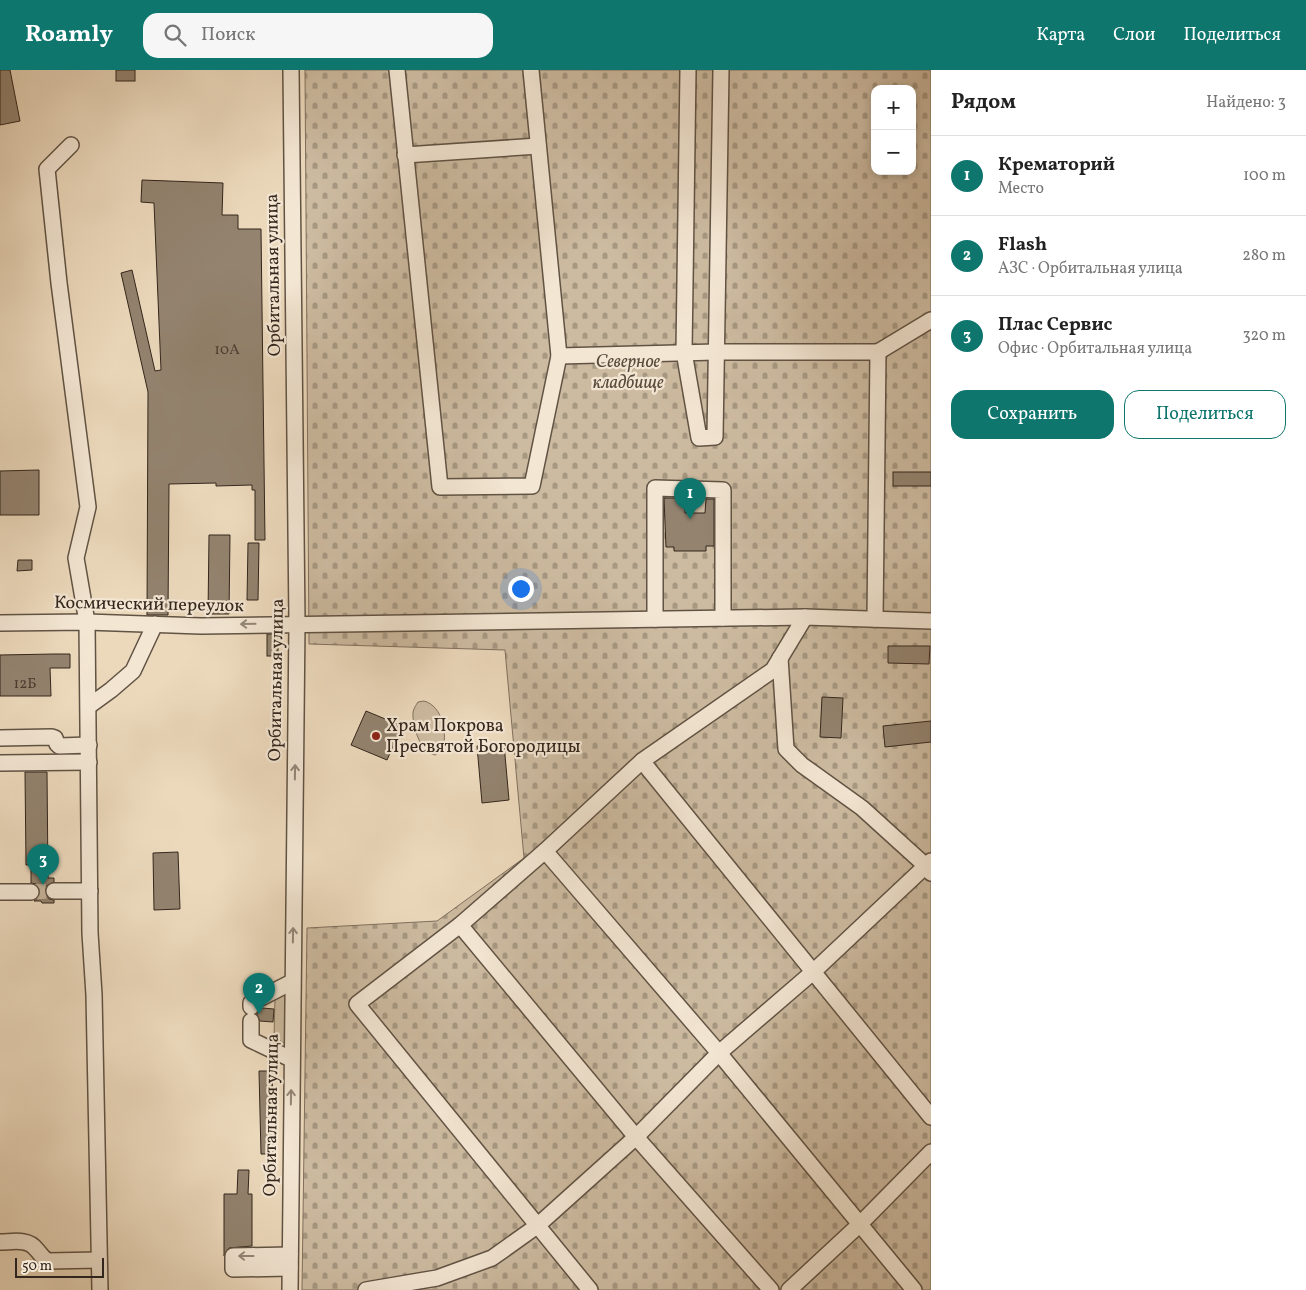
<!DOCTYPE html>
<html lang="ru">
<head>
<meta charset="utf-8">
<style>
  body { margin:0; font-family:Vollkorn,serif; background:#f6f6f6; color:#222 }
  .controls { position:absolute; right:15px; top:15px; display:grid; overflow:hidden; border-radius:10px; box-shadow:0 2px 8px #0003 }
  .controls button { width:45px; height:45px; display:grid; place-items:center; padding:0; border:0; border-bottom:1px solid #e0e0e0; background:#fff; color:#222; font:25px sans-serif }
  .scale { position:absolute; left:15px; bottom:12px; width:89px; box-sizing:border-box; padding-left:5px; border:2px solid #33261c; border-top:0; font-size:14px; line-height:18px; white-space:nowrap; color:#33261c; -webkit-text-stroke:4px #f3e6d3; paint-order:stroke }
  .you { position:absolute; left:520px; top:518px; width:18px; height:18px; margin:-12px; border:4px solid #fff; border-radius:50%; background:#1a73e8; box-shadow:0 0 0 8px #1a73e833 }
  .badge { display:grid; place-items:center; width:32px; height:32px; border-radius:50%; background:#0f766e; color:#fff; font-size:16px; font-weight:700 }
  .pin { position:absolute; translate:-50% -41px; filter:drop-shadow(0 1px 2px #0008) }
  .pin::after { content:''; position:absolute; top:26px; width:18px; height:15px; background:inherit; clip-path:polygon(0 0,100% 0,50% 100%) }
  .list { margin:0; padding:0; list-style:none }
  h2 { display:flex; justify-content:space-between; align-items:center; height:65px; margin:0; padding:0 20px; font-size:21px }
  h2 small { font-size:16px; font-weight:400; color:#767676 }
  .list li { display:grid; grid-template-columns:32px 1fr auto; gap:15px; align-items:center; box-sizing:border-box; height:80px; padding:0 20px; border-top:1px solid #e0e0e0 }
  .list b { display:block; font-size:19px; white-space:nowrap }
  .list p { margin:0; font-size:16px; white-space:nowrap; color:#767676 }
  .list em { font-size:16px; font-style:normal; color:#767676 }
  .actions { display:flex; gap:10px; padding:15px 20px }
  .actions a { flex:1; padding:11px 0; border:1px solid #0f766e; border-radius:15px; text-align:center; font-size:18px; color:#0f766e }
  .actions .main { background:#0f766e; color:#fff }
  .icon { flex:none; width:28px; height:28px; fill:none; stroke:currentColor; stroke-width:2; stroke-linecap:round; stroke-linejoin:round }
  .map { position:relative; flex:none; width:931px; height:1220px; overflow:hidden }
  header { display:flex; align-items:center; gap:30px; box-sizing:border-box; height:70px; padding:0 25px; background:#0f766e; color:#fff }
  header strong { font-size:24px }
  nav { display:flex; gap:28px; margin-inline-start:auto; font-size:18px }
  .search { width:350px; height:45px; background:#f6f6f6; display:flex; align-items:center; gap:12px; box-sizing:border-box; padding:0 18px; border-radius:15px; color:#767676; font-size:19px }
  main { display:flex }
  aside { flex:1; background:#fff }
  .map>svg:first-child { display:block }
</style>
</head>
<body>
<header>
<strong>Roamly</strong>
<div class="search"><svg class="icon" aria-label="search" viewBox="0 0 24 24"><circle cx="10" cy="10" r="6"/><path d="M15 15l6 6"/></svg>Поиск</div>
<nav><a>Карта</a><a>Слои</a><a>Поделиться</a></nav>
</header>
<main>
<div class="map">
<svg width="931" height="1220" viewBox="0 0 931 1220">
  <defs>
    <pattern id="cemetery-stones" width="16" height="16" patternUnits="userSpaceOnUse" patternTransform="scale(1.25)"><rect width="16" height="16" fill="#cdbba1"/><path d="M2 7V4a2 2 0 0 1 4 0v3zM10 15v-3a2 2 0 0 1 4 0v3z" fill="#a79882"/></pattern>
  </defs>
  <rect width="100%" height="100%" fill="#ecd9bc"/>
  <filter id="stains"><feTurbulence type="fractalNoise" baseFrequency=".004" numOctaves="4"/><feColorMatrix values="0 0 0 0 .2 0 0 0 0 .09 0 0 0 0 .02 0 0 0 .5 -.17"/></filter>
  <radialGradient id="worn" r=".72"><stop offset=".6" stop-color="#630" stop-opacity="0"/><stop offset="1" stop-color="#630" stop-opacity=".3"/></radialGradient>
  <!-- green -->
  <g fill="#cdbba1" stroke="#80705e">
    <path d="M424,631c19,5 24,34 18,50l-7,4c-15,-3 -23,-29 -22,-43 1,-4 3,-7 5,-10z"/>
    <polygon points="290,922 289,975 274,968 275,928"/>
  </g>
  <!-- cemetery -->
  <path fill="url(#cemetery-stones)" stroke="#80705e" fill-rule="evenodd" d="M305,0h626v1220h-629l5,-362 130,-7 87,-63 -19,-208 -196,-6zM875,19h37v82h-37z"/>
  <!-- building -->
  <g fill="#93836f" stroke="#33261c">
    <polygon points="0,0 10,0 20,51 0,55"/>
    <rect x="116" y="0" width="19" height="11"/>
    <polygon points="142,110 223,113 222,145 238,145 238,159 261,159 265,470 255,470 255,420 252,420 252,415 216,416 216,413 169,414 168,545 147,545 148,322 121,203 132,200 155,301 161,300 154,133 141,132"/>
    <polygon points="39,400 39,445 0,445 0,401"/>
    <rect x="893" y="402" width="38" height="14"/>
    <polygon points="664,428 685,428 685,443 705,443 706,429 714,429 714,476 706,476 706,481 674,481 674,477 666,477"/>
    <polygon points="209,465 230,465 229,544 208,544"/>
    <polygon points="248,473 259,473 258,530 247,530"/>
    <polygon points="18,490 32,490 32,500 17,501"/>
    <rect x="267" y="564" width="11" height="22"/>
    <polygon points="888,576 930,576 929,594 888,593"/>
    <polygon points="54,584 70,584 70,598 50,598 51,626 0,626 0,585"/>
    <polygon points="822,627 843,628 841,668 820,667"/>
    <polygon points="366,641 402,656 387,690 351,675"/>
    <polygon points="931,651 931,672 885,677 883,656"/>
    <polygon points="504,674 509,730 482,733 477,676"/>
    <polygon points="25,702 47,702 48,808 54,808 54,812 46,816 45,821 49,829 54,830 54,833 42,833 41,831 34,831 39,827 40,822 36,814 31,813 31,795 26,795"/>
    <polygon points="178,782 180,839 154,840 153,783"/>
    <polygon points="262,938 274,939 273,952 260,951 257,944"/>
    <polygon points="259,1001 272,1001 274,1084 261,1084"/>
    <polygon points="238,1100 249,1100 248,1124 252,1124 252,1176 229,1178 224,1186 224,1124 237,1124"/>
  </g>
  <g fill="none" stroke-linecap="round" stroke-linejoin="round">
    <!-- minor-tunnel -->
    <polyline stroke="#c7b59c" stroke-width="15" stroke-dasharray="15 8" stroke-linecap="butt" points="31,822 54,821"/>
    <defs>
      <g id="minor">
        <polyline points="397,0 440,417 532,416 559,286 531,0"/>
        <polyline points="688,0 684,282 699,368 715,367 721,0"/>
        <polyline points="71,75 47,99 59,213 88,437 76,488 87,552 90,863 94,925 100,1220"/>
        <polyline points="405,85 538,76"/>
        <polyline points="559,286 716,282 878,282"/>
        <polyline points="655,549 655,418 723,420 723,548"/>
        <polyline points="875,549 878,282 931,250"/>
        <polyline points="0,553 87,552 201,556 805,547 931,551"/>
        <polyline points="780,588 786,679 802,695 862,738 926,796 931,803"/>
        <polyline points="89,636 111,620 133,601 155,554"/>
        <polyline points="0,668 52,667 55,668 57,674 59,676 89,675"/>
        <polyline points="642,691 931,1047"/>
        <polyline points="0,693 89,692"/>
        <polyline points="545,781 719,983 914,1220"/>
        <polyline points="54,821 90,821"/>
        <polyline points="0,822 31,822"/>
        <polyline points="460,855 636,1067 771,1220"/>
        <polyline points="251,937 251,933 292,912"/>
        <polyline points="251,951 251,970 291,989"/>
        <path d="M0,1172c12,0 28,-4 36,7 5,5 6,9 12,12l51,-1"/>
        <polyline points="290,1185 233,1186 233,1199 290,1198"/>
        <polyline points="290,1220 297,553 291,0"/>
        <polyline points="366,1220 437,1208 492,1188 537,1156 636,1067 719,983 813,902 931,791"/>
        <polyline points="590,1220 357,934 460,855 545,781 642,691 773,600 805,547"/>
        <polyline points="789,1220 859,1155 931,1082"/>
      </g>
    </defs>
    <!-- minor casing -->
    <use href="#minor" stroke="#615344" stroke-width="18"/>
    <!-- minor -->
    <use href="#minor" stroke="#f3e6d3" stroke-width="15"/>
  </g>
  <!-- one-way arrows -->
  <defs><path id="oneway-shaft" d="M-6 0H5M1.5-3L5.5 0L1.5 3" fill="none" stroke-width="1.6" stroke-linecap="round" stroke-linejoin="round" transform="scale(1.25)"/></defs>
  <g stroke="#938678">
    <use href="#oneway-shaft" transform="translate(248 554) rotate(179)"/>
    <use href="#oneway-shaft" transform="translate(295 702) rotate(-89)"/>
    <use href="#oneway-shaft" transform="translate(293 865) rotate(-89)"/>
    <use href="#oneway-shaft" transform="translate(291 1027) rotate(-89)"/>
    <use href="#oneway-shaft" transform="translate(246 1186) rotate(180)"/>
  </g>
  <!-- markers -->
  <circle fill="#8f2418" stroke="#f3e6d3" stroke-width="2" cx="376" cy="666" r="5"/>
  <g text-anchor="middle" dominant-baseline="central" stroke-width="4.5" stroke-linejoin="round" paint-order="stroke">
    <!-- number labels -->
    <g font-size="15" fill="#4b3d31">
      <text x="227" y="280">10А</text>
      <text x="25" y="614">12Б</text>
    </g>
    <!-- street labels -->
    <g font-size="18" fill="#33261c" stroke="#f3e6d3">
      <text transform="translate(274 205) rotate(-91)">Орбитальная улица</text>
      <text transform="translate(149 535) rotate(1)">Космический переулок</text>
      <text transform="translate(277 610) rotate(-89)">Орбитальная улица</text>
      <text transform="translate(272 1045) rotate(-89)">Орбитальная улица</text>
    </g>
    <!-- park labels -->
    <g font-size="18" font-style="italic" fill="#5a4b3d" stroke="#f3e6d3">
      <text x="628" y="292">Северное<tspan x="628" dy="21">кладбище</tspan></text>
    </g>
    <!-- poi labels -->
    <g font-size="18" fill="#33261c" stroke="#f3e6d3" text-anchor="start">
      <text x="386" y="656">Храм Покрова<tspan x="386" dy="21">Пресвятой Богородицы</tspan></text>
    </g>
  </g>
  <rect width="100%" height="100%" filter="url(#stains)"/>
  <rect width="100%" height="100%" fill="url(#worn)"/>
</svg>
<div class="controls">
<button>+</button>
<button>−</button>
</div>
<div class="scale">50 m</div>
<div class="you"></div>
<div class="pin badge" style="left:690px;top:449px">1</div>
<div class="pin badge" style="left:259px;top:944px">2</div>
<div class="pin badge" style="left:43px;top:815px">3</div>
</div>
<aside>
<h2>Рядом<small>Найдено: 3</small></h2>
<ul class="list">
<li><span class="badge">1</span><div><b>Крематорий</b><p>Место</p></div><em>100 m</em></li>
<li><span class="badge">2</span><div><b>Flash</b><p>АЗС · Орбитальная улица</p></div><em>280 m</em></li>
<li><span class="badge">3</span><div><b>Плас Сервис</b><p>Офис · Орбитальная улица</p></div><em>320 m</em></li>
</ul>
<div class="actions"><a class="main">Сохранить</a><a>Поделиться</a></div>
</aside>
</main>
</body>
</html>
